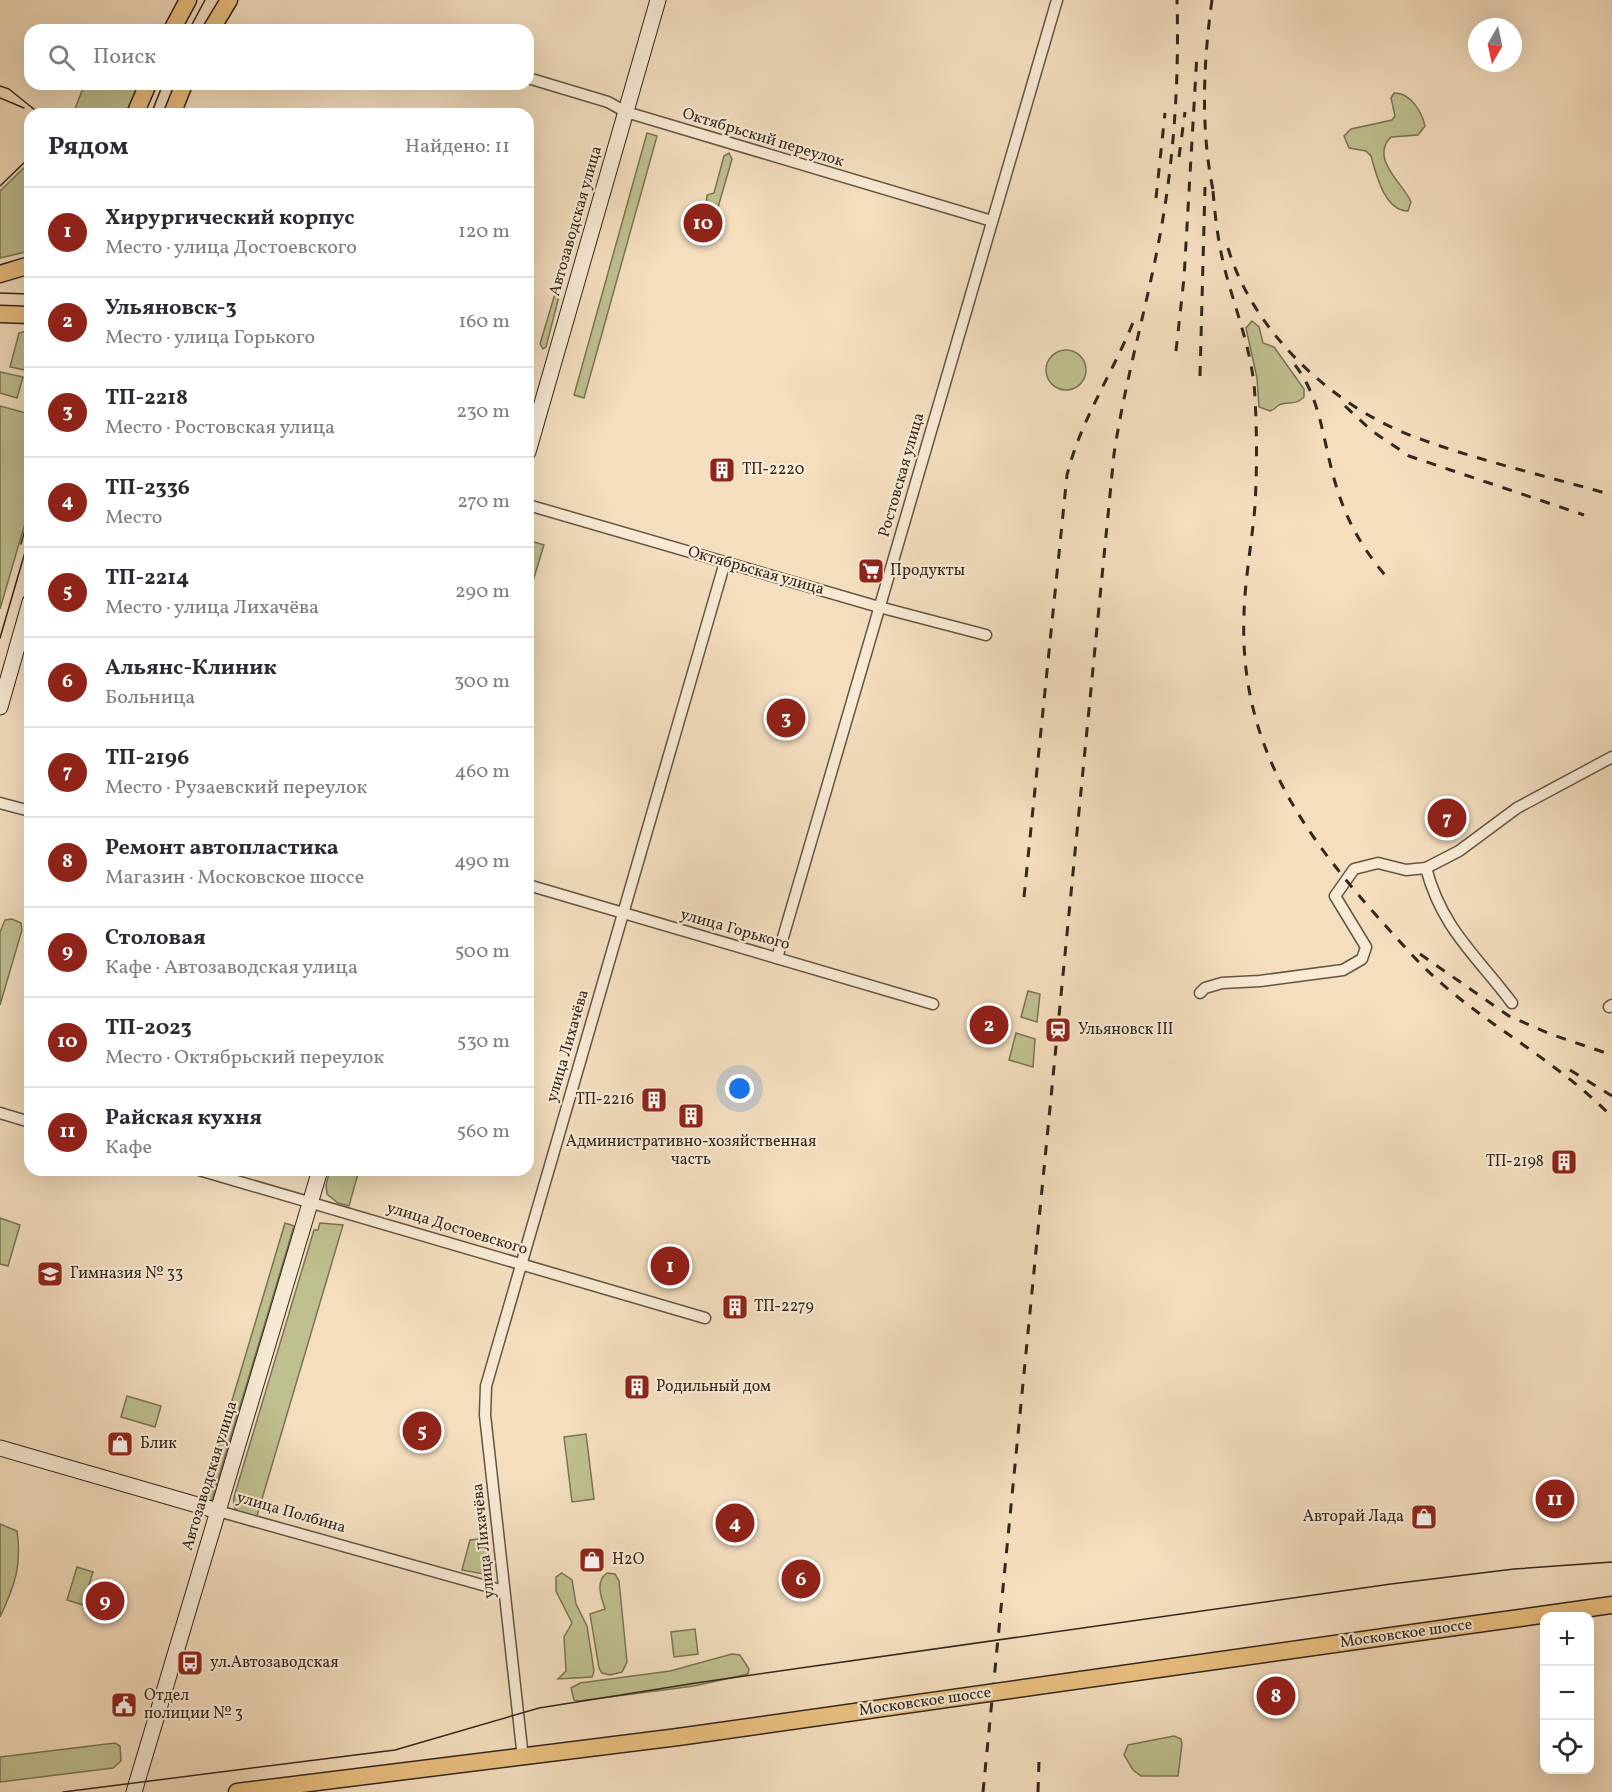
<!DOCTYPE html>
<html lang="ru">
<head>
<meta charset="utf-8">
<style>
  body { margin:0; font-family:Vollkorn,serif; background:#f7f7f7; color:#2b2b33 }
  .controls { position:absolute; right:18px; bottom:18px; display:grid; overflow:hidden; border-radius:12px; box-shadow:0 6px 24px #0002 }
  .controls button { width:54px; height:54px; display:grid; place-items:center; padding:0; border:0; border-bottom:2px solid #e1e1e2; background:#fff; color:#2b2b33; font:30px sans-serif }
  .compass { position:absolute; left:1468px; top:18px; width:54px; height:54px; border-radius:50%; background:#fff; box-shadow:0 6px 24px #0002; rotate:189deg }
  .you { position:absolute; left:740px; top:1089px; width:21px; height:21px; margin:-15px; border:4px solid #fff; border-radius:50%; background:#1a73e8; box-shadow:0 0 0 9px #1a73e833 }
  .badge { display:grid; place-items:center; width:39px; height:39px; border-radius:50%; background:#8f2418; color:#fff; font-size:20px; font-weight:700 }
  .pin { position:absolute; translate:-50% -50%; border:3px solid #fff; box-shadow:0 2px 6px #0006 }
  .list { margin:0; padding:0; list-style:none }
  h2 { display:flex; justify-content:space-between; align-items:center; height:78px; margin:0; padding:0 24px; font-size:26px }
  h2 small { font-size:20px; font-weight:400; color:#7c7c81 }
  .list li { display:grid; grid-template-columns:39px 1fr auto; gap:18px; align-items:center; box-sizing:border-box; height:90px; padding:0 24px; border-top:2px solid #e1e1e2 }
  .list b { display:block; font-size:22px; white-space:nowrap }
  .list p { margin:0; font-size:20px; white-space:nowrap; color:#7c7c81 }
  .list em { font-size:20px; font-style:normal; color:#7c7c81 }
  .icon { flex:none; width:33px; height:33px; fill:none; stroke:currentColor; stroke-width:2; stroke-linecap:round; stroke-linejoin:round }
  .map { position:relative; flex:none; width:1612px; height:1792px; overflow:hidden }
  .search { position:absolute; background:#fff; box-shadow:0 6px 24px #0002; left:24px; top:24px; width:510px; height:66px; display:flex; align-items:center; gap:15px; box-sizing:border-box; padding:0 21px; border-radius:18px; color:#7c7c81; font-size:22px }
  .panel { position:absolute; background:#fff; box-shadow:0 6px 24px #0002; left:24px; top:108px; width:510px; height:1068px; border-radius:18px }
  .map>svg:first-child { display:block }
</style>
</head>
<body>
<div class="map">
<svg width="1612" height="1792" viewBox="0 0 1612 1792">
  <rect width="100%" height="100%" fill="#f4debe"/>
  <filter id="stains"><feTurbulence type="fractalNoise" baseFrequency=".00333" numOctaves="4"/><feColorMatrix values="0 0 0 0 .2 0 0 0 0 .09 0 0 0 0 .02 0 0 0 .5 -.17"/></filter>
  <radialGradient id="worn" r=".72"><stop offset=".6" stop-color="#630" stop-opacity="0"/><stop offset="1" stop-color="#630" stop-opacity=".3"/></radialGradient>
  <!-- green -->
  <g fill="#bfc08f" stroke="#797456" stroke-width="1.5">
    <polygon points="94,84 106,89 114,84 133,84 137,92 127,114 73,114 83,88"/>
    <path d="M1394,93c16,-1 28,19 31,33l-7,9 -27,2c-22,22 13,47 20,65l-3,9c-24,0 -32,-38 -37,-55l-5,-5 -17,-3 -5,-12 7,-7 41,-9 3,-4 -4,-18z"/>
    <polygon points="647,133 657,136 584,398 574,395"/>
    <polygon points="729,153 732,159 714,221 710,220 712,214 706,209 707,195 714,193 724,156"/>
    <polygon points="30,162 30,251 0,258 0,191"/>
    <polygon points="566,269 546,347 543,349 540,344 562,270"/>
    <path d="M1252,321l7,6 4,16 11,4 30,42v8c-10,10 -16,3 -25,8 -3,2 -5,5 -9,6l-11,-4 -2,-29 -11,-50z"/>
    <polygon points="30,330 30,371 10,367 19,333"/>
    <circle cx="1066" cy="370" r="20"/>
    <polygon points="0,372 23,377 17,398 0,393"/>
    <polygon points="0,406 30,414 30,506 0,609"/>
    <polygon points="528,540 544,545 528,597"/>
    <polygon points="12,919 21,923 22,930 0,1005 0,932 5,920"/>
    <polygon points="1028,991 1040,994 1037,1022 1021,1017"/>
    <polygon points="1016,1033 1035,1039 1033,1067 1009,1060"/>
    <polygon points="330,1170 359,1170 349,1206 338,1203 327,1194 326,1185"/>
    <polygon points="0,1218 20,1225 8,1266 0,1264"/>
    <polygon points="285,1223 294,1226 211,1503 202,1501"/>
    <path d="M320,1223l23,2 -87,294c-12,-4 -25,-5 -22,-22l80,-267h4z"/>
    <polygon points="127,1396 161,1406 155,1427 121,1417"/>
    <polygon points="586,1434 594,1499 572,1502 564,1437"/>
    <path d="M0,1524l17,7c5,34 -2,54 -17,86z"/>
    <polygon points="486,1538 489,1575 462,1570 470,1540"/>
    <polygon points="77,1567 93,1572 83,1605 67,1600"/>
    <polygon points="562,1573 572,1580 576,1604 587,1626 594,1671 592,1677 558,1679 566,1671 564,1637 572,1623 556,1591 556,1577"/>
    <path d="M607,1573l8,1 4,7 8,81 -5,10 -12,3 -8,-2 -3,-5 -9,-54 15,-5c-4,-12 -10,-28 2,-36z"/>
    <polygon points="695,1629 698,1654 674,1657 671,1632"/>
    <polygon points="732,1654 740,1655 749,1669 748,1674 694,1686 579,1701 574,1700 571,1688 580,1683 670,1671"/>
    <polygon points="1174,1736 1181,1739 1182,1744 1178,1776 1141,1776 1133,1770 1124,1755 1128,1745"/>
    <polygon points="115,1743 120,1746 121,1761 113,1768 0,1782 0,1757"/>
  </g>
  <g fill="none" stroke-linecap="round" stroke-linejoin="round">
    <defs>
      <g id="street">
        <polyline points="528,78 608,102 626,112 992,221"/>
        <polyline points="528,505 879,607 986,635"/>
        <polyline points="0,803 30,811"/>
        <path d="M1426,868c16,61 51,88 86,135"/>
        <polyline points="528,885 933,1004"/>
        <polyline points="777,958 1057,0"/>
        <polyline points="1200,993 1205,988 1222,983 1260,981 1343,970 1362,959 1366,947 1335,896 1354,869 1378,863 1406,870 1426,868 1459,851 1517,808 1612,757"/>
        <polyline points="1609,1007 1612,1005"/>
        <polyline points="0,1113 30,1122"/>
        <polyline points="199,1170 705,1318"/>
        <polyline points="218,1511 504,1591"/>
        <polyline points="523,1758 485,1415 486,1386 725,562"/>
      </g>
      <g id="secondary">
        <polyline points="528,452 658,0"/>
        <polyline points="0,707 30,602"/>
        <polyline points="0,1448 218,1511"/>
        <polyline points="134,1792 320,1170"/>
      </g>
      <g id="primary">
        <polyline points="172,30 188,0"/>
        <polyline points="211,30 229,0"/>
        <polyline points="135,114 148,84"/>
        <polyline points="172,114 184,84"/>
        <polyline points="0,274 30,265"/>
        <polyline points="0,314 30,315"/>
        <polyline points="1455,1627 1612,1605"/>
        <polyline points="237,1792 678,1737"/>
      </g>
    </defs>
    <!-- street casing -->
    <use href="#street" stroke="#635544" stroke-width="13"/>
    <!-- secondary casing -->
    <use href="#secondary" stroke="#33271c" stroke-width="17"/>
    <!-- primary casing -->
    <use href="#primary" stroke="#33271c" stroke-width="19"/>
    <!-- street -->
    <use href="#street" stroke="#f8ead5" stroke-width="10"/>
    <!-- secondary -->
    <use href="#secondary" stroke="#f8ead5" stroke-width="15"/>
    <!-- primary -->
    <use href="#primary" stroke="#eabf7f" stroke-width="16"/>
    <!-- tram -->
    <g stroke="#33271c" stroke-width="1.5">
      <polyline points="189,30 205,0"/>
      <polyline points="0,86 9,89 40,114"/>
      <polyline points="0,98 24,108"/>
      <polyline points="151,114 163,84"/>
      <polyline points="0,186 30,157"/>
      <polyline points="0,293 30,294"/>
      <polyline points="21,544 30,512"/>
      <polyline points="0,638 30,535"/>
      <polyline points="63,1792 395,1750 539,1708 696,1683 1391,1584 1514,1569 1612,1562"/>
    </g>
    <!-- rail -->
    <g stroke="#33271c" stroke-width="3" stroke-dasharray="10 10" stroke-linecap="butt">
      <path d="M1212,0c-9,64 -12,135 3,199"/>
      <polyline points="1179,157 1185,112"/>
      <path d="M1213,191c2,25 5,50 11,75 11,44 29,86 31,132 2,36 2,72 0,108 -3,36 -10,72 -11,108 -6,147 76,241 170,343 59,63 138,98 198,160"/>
      <polyline points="1156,198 1165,113"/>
      <path d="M1228,248c25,84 105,159 187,189 64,24 132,39 197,58"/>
      <polyline points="1176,351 1184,278 1197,54"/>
      <path d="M1295,365c26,33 28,77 40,117 10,35 26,65 50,93"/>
      <polyline points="1200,376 1205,187"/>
      <polyline points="1345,406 1372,431 1409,456 1584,515"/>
      <path d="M1024,897l43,-422c14,-56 46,-102 67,-155"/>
      <polyline points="1420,954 1509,1016 1550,1034 1612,1055"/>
      <polyline points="1570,1070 1612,1096"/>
      <path d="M983,1792l131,-1338c12,-80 36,-157 49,-236 12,-71 16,-146 14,-218"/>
      <polyline points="1038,1792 1039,1761"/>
    </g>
    <defs>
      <polyline id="primary-bridge" points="678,1737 1455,1627"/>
    </defs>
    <!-- primary-bridge casing -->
    <use href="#primary-bridge" stroke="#33271c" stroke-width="19" stroke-linecap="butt"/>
    <!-- primary-bridge -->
    <use href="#primary-bridge" stroke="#eabf7f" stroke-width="16"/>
  </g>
  <!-- icons -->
  <defs>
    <symbol id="building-square" viewBox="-11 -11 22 22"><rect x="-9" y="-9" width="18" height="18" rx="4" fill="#8f2418" stroke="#f8ead5"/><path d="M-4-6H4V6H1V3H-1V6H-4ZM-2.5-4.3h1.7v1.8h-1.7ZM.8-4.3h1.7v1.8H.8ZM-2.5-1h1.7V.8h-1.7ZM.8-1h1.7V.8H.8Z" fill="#fff"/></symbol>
    <symbol id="supermarket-square" viewBox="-11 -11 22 22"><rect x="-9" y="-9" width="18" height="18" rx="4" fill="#8f2418" stroke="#f8ead5"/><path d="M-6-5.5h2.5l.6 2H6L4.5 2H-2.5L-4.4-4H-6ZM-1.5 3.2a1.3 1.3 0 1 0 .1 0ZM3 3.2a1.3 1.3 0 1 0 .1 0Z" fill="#fff"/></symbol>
    <symbol id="station-square" viewBox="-11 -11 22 22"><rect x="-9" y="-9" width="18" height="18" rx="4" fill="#8f2418" stroke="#f8ead5"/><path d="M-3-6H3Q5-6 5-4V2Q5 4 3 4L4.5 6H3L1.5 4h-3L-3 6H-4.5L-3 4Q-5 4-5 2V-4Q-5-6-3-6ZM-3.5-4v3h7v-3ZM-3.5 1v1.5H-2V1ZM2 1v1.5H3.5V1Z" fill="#fff"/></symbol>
    <symbol id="school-square" viewBox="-11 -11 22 22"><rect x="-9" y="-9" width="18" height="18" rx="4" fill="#8f2418" stroke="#f8ead5"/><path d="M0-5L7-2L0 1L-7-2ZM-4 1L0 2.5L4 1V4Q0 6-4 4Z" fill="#fff"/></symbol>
    <symbol id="shop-square" viewBox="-11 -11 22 22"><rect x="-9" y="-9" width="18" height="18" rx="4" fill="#8f2418" stroke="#f8ead5"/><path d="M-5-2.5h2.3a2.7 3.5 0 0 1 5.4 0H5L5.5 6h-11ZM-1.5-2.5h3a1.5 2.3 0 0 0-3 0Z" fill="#fff"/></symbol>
    <symbol id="bus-square" viewBox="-11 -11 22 22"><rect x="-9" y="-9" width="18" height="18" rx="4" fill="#8f2418" stroke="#f8ead5"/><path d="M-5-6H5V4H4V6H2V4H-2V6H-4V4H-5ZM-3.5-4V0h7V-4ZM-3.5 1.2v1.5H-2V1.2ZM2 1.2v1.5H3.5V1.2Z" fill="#fff"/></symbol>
    <symbol id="civic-square" viewBox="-11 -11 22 22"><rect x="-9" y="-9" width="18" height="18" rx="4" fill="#8f2418" stroke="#f8ead5"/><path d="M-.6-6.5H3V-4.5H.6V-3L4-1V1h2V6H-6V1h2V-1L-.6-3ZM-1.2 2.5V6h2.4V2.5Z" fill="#fff"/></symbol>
  </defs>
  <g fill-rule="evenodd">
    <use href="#building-square" x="707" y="455" width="30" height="30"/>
    <use href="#supermarket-square" x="856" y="556" width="30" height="30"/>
    <use href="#station-square" x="1043" y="1015" width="30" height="30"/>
    <use href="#building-square" x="639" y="1085" width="30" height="30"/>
    <use href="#building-square" x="676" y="1101" width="30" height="30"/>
    <use href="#building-square" x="1549" y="1147" width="30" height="30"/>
    <use href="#school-square" x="35" y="1259" width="30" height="30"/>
    <use href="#building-square" x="720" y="1292" width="30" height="30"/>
    <use href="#building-square" x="622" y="1372" width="30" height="30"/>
    <use href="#shop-square" x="105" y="1429" width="30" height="30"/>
    <use href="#shop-square" x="1409" y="1502" width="30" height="30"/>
    <use href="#shop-square" x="577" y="1545" width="30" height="30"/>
    <use href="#bus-square" x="175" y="1648" width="30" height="30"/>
    <use href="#civic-square" x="109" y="1690" width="30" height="30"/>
  </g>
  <g text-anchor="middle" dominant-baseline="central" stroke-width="4.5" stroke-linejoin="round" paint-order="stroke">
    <!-- street labels -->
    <g font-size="16" fill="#33271c" stroke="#f8ead5">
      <text transform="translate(763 138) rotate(17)">Октябрьский переулок</text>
      <text transform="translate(576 221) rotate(-74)">Автозаводская улица</text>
      <text transform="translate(902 475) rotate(-74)">Ростовская улица</text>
      <text transform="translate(756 571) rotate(16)">Октябрьская улица</text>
      <text transform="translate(735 930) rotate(16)">улица Горького</text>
      <text transform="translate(568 1046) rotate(-74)">улица Лихачёва</text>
      <text transform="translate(457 1229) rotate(17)">улица Достоевского</text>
      <text transform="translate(210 1476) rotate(-73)">Автозаводская улица</text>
      <text transform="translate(291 1513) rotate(16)">улица Полбина</text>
      <text transform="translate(484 1541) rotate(-96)">улица Лихачёва</text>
      <text transform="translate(1406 1634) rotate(-8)">Московское шоссе</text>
      <text transform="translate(925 1702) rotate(-8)">Московское шоссе</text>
    </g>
    <!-- poi labels -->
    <g font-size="16" fill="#33271c" stroke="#f8ead5" text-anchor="start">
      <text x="742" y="470">ТП-2220</text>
      <text x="890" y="571">Продукты</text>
      <text x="1078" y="1030">Ульяновск III</text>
      <text x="634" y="1100" text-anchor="end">ТП-2216</text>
      <text x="691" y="1142" text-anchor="middle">Административно-хозяйственная<tspan x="691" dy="18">часть</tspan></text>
      <text x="1544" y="1162" text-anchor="end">ТП-2198</text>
      <text x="70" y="1274">Гимназия № 33</text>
      <text x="754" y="1307">ТП-2279</text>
      <text x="656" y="1387">Родильный дом</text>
      <text x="140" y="1444">Блик</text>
      <text x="1404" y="1517" text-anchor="end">Авторай Лада</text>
      <text x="612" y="1560">H2O</text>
      <text x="210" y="1663">ул.Автозаводская</text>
      <text x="144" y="1696">Отдел<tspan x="144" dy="18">полиции № 3</tspan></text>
    </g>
  </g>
  <rect width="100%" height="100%" filter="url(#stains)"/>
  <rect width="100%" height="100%" fill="url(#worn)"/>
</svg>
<div class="controls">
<button>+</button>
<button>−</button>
<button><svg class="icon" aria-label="locate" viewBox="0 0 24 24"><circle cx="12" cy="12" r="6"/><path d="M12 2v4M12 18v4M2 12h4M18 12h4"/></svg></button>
</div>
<svg class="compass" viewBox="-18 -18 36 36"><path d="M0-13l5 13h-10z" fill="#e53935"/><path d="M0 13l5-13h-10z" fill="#7c7c81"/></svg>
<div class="you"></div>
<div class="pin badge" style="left:670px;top:1266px">1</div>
<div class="pin badge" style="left:989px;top:1025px">2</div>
<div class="pin badge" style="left:786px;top:718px">3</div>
<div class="pin badge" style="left:735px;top:1523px">4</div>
<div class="pin badge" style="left:422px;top:1431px">5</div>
<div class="pin badge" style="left:801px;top:1579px">6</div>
<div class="pin badge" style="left:1447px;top:818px">7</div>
<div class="pin badge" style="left:1276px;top:1696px">8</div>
<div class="pin badge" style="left:105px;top:1601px">9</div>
<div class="pin badge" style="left:703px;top:223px">10</div>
<div class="pin badge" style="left:1555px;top:1499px">11</div>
<div class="search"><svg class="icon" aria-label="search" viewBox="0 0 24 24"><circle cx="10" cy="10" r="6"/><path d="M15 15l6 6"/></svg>Поиск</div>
<section class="panel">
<h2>Рядом<small>Найдено: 11</small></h2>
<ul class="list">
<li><span class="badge">1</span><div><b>Хирургический корпус</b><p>Место · улица Достоевского</p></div><em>120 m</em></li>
<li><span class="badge">2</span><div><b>Ульяновск-3</b><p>Место · улица Горького</p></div><em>160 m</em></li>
<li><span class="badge">3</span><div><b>ТП-2218</b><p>Место · Ростовская улица</p></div><em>230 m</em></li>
<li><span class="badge">4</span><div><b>ТП-2336</b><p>Место</p></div><em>270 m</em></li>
<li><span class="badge">5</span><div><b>ТП-2214</b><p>Место · улица Лихачёва</p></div><em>290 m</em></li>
<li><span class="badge">6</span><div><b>Альянс-Клиник</b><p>Больница</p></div><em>300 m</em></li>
<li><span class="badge">7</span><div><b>ТП-2196</b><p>Место · Рузаевский переулок</p></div><em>460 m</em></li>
<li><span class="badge">8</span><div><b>Ремонт автопластика</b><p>Магазин · Московское шоссе</p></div><em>490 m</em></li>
<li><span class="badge">9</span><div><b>Столовая</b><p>Кафе · Автозаводская улица</p></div><em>500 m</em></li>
<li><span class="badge">10</span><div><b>ТП-2023</b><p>Место · Октябрьский переулок</p></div><em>530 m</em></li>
<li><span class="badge">11</span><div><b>Райская кухня</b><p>Кафе</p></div><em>560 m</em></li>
</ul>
</section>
</div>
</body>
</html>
